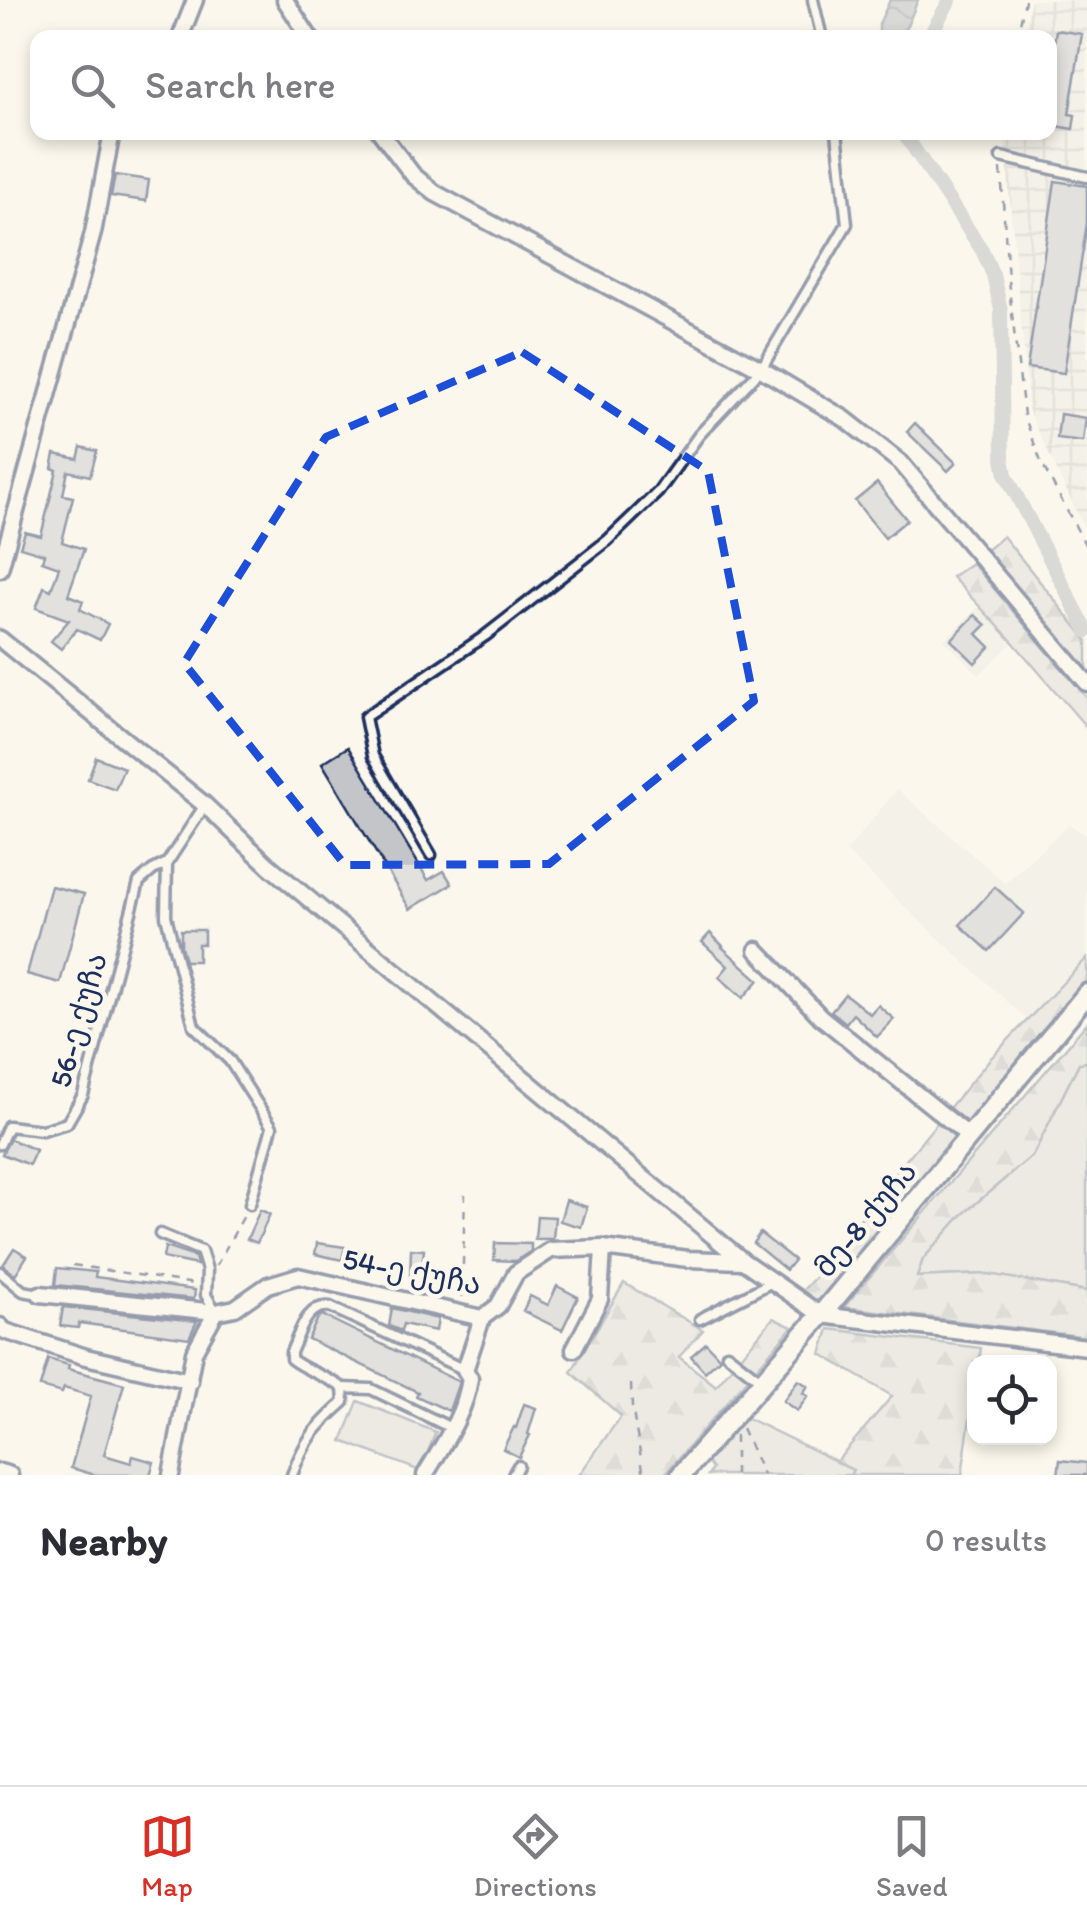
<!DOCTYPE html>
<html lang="en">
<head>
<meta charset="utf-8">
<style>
  body { margin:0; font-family:Itim,"Noto Sans Georgian",sans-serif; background:#f2f2f3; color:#2b2b33 }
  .controls { position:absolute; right:30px; bottom:30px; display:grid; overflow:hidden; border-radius:20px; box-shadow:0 5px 15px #0003 }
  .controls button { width:90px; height:90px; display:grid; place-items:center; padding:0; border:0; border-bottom:2px solid #e1e1e2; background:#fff; color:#2b2b33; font:50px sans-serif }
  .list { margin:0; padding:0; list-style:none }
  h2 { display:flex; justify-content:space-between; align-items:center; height:130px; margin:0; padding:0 40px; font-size:42px }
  h2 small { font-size:32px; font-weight:400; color:#7c7c81 }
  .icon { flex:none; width:55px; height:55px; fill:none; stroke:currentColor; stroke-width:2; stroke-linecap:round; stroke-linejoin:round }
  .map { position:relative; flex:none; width:1087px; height:1475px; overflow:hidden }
  .search { position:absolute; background:#fff; box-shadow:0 5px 15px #0003; left:30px; right:30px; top:30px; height:110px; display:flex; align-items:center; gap:25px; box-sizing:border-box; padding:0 35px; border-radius:20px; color:#7c7c81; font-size:38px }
  .sheet { height:310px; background:#fff }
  nav { display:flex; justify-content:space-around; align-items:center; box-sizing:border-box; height:140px; border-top:2px solid #e1e1e2; background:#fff; font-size:28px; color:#7c7c81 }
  nav a { display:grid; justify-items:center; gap:5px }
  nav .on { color:#d93025 }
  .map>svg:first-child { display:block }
</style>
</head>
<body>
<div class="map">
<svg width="1087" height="1475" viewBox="0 0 1087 1475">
  <defs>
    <pattern id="industrial-grid" width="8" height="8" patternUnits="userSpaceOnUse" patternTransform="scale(2.5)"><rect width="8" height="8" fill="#eae8e2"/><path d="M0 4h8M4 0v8" fill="none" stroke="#c8c7c4"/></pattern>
    <pattern id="forest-firs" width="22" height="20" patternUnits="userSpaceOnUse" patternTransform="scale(2.5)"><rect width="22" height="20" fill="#dadad7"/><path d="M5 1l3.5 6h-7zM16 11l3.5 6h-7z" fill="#babbbb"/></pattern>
    <pattern id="water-waves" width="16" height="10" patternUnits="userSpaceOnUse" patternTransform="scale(2.5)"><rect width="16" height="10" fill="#afb3bb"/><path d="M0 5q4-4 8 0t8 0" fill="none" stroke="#8e929b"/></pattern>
  </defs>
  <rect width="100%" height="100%" fill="#fbf7ec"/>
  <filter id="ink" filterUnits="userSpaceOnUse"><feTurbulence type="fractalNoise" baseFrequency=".01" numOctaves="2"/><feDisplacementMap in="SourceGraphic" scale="20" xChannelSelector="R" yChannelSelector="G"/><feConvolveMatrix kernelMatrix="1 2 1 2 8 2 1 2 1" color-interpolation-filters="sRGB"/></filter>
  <g filter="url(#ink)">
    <!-- built -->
    <g fill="#eae8e2">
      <polygon points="979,606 1013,642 979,675 944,640"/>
      <polygon points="897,789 1005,883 1069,824 1087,836 1087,958 1028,1021 846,852"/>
    </g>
    <!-- industrial -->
    <polygon fill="url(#industrial-grid)" points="1031,0 1087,0 1087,534 1029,412 1004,133 1050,132 1050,38 1023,37"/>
    <!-- grass -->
    <g fill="#dadad7" stroke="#7a849a" stroke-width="2.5">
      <polygon points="1087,1062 1087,1291 988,1274 916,1277 923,1259 962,1215 1033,1155 1079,1063"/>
      <polygon points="358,1401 436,1432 420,1471 342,1441"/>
      <polygon points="743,1416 854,1470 850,1475 708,1475 712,1469 704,1458"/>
    </g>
    <!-- forest -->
    <g fill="url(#forest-firs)" stroke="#7a849a" stroke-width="2.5">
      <polygon points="1003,536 1087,640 1087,678 984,552"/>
      <polygon points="972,563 1087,698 1087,728 1013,642 952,577"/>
      <polygon points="1087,958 1087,986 816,1305 800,1293 821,1271 887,1183 989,1060"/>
      <polygon points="1087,1023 1087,1062 1079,1063 1033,1155 962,1215 923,1259 917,1277 988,1274 1087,1291 1087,1337 844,1307"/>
      <polygon points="624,1283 703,1330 679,1357 716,1386 773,1318 792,1327 664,1475 579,1475 621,1416 571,1372"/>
      <polygon points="829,1329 981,1348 979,1362 974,1362 974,1390 962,1475 850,1475 853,1470 836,1462 892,1396 821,1354"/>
    </g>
    <!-- water -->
    <polygon fill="url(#water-waves)" stroke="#747e96" stroke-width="2.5" points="890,0 918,0 907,26 898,37 879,37 879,24"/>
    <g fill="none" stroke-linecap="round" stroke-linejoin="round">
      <!-- canal -->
      <g stroke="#afb3bb" stroke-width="14">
        <polyline points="928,38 950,0"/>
        <polyline points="903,132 982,250 993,275 1001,310 1003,458 1006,475 1087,631"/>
      </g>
    </g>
    <!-- building -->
    <g fill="#c3c5c9" stroke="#1b2f5e" stroke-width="2.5">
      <polygon points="1056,30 1082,34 1069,114 1075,115 1073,129 1050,125 1050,68"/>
      <polygon points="115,175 149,180 146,201 111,196"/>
      <polygon points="1055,181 1087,186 1087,223 1064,373 1027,368"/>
      <polygon points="1060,414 1086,418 1083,442 1057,439"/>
      <polygon points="915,423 956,463 948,471 907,432"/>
      <polygon points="81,447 97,451 90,476 68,471 63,495 73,497 62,542 84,549 68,595 83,601 80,609 108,624 100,640 77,629 61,649 51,641 69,620 36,608 44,587 51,590 59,567 42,561 44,554 20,547 25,532 41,536 57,470 52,468 55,454 78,459"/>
      <polygon points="877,483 907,520 885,538 855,501"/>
      <polygon points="975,615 986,625 977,634 990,647 975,663 951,640"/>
      <polygon points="348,747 428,880 444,871 452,884 410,909 322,763"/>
      <polygon points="96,757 124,768 115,789 88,779"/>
      <polygon points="51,886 84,894 60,983 27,974"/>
      <polygon points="995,887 1024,913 989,951 960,925"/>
      <polygon points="181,930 204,930 204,944 198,944 198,961 185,961 181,946"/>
      <polygon points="710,933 723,946 722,947 759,980 743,998 719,977 728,966 702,942"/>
      <polygon points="845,994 870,1014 878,1005 894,1019 877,1037 853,1014 846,1023 831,1011"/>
      <polygon points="10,1139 36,1150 29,1165 2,1154"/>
      <polygon points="566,1200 587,1207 581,1227 560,1221"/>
      <polygon points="260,1210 270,1214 257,1243 247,1239"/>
      <polygon points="537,1216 555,1217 553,1239 535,1239"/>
      <polygon points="760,1233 794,1260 786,1270 753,1243"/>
      <polygon points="317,1243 345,1247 342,1260 315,1254"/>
      <polygon points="495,1243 531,1244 531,1251 516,1261 494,1260"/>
      <polygon points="165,1247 195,1257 197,1265 163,1258"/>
      <polygon points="14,1248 27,1256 15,1275 3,1265"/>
      <polygon points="411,1249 424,1250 421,1278 410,1278"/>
      <polygon points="57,1268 96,1272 95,1277 195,1290 194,1299 55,1285"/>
      <polygon points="557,1286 578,1297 562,1330 523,1311 530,1296 548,1305"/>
      <polygon points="63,1307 197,1321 189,1338 79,1323 78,1328 60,1326"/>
      <polygon points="392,1308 438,1319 436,1331 403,1324 401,1331 389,1326"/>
      <polygon points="322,1315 459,1382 449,1411 416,1396 418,1392 308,1339 318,1318"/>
      <polygon points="706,1343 720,1358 705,1372 691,1356"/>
      <polygon points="48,1359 69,1365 68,1369 124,1384 104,1455 131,1463 133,1456 154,1462 150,1475 95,1475 71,1468 91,1396 64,1388 62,1393 40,1387"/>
      <polygon points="798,1380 808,1386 803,1393 808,1396 797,1411 783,1401"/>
      <polygon points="524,1404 536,1408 528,1434 530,1435 519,1457 503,1449 514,1427 516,1428"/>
      <polygon points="1060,1460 1087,1463 1087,1475 1058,1475"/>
    </g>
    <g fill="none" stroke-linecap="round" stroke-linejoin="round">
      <defs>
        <g id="service">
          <polyline points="813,0 822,38"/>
          <polyline points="1001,157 1087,177"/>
          <polyline points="205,805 167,863 166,916 194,1026 230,1061 272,1127 250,1204"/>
          <polyline points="431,855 373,756 365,717 485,636 608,540 658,492 699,435 761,369 847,224 837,132"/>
          <polyline points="0,1144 8,1126 42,1130 67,1123 83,1095 139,882 153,870 167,863"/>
          <polyline points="160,1234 201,1251 207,1270 206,1295 216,1312"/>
          <polyline points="0,1272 23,1291 40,1294"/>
          <polyline points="700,1319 772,1282"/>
          <polyline points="727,1354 763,1382"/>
          <polyline points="343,1388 371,1389 451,1428"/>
          <path d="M292,1475c13,-36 24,-48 52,-73l-1,-14c-16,-12 -37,-17 -52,-29v-7c9,-19 15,-48 39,-45l135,63"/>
          <polyline points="513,1475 518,1466"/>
        </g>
        <g id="minor">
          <polyline points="285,0 310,38"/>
          <polyline points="180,38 195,0"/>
          <polyline points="380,132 413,175 435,193 761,369 845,419 901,463 1087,683"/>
          <polyline points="0,569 93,233 112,132"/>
          <polyline points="0,639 205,805 268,865 743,1261 821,1315 1087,1347"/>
          <polyline points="757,950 821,1017 969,1136"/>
          <polyline points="40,1294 216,1312"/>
          <polyline points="0,1326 5,1331 86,1357 190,1381"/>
          <polyline points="574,1349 600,1299 603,1248"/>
          <polyline points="0,1472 10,1475"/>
          <polyline points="171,1475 194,1352 216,1312 235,1308 268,1285 298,1276 482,1318 498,1306 516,1273 551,1250 603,1248 688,1259 742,1261"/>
          <path d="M425,1475c17,-29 41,-63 45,-97l-5,-8 17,-52"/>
        </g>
        <polyline id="tertiary" points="681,1475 821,1315 1087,994"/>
      </defs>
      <!-- service casing -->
      <use href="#service" stroke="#1b2f5e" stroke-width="15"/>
      <!-- minor casing -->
      <use href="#minor" stroke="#1b2f5e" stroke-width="21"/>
      <!-- tertiary casing -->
      <use href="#tertiary" stroke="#1b2f5e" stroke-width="25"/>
      <!-- path -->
      <g stroke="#1b2f5e" stroke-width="2.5" stroke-dasharray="8 8" stroke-linecap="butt">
        <polyline points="1017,38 1025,0"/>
        <polyline points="999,132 1000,146"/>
        <polyline points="1001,169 1008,280 1024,415 1041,462 1087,548"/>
        <polyline points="73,1265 195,1284"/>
        <polyline points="216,1266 246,1212"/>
        <polyline points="462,1297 465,1194"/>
        <polyline points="631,1384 632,1407 644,1475"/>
        <polyline points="742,1428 763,1475"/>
        <polyline points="735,1435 735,1475"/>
      </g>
      <!-- service -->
      <use href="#service" stroke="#fbf7ec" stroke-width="8"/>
      <!-- minor -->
      <use href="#minor" stroke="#fbf7ec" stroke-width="14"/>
      <!-- tertiary -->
      <use href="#tertiary" stroke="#fbf7ec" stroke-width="18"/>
    </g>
  </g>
  <!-- marked area -->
  <path d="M0 0H1087V1475H0ZM522,352l186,119 46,230 -205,163 -204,1 -161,-202 142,-226z" fill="#fbf7ec" fill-opacity=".55" fill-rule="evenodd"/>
  <path fill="none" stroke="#1d4ed8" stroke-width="8" stroke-dasharray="20 12" stroke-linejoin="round" d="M522,352l186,119 46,230 -205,163 -204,1 -161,-202 142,-226z"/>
  <g text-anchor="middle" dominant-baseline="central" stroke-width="9" stroke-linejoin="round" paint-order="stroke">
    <!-- street labels -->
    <g font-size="30" fill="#1b2f5e" stroke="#fbf7ec">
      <text transform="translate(78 1020) rotate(-74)">56-ე ქუჩა</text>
      <text transform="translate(865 1219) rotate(-50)">მე-8 ქუჩა</text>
      <text transform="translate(412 1271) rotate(11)">54-ე ქუჩა</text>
    </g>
  </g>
</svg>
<div class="controls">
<button><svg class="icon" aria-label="locate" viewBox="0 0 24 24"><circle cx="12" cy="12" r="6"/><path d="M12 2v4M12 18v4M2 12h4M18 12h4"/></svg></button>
</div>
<div class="search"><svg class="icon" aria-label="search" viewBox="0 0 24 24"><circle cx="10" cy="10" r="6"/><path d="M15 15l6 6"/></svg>Search here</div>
</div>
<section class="sheet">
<h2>Nearby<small>0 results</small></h2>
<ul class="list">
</ul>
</section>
<nav>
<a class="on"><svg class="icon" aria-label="map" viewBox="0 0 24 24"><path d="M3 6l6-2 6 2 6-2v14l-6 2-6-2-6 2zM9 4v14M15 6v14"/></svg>Map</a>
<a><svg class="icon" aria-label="directions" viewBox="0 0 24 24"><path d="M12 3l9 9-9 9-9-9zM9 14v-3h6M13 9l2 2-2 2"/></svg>Directions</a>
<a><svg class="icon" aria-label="saved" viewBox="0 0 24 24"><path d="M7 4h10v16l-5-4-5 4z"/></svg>Saved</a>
</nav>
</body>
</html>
